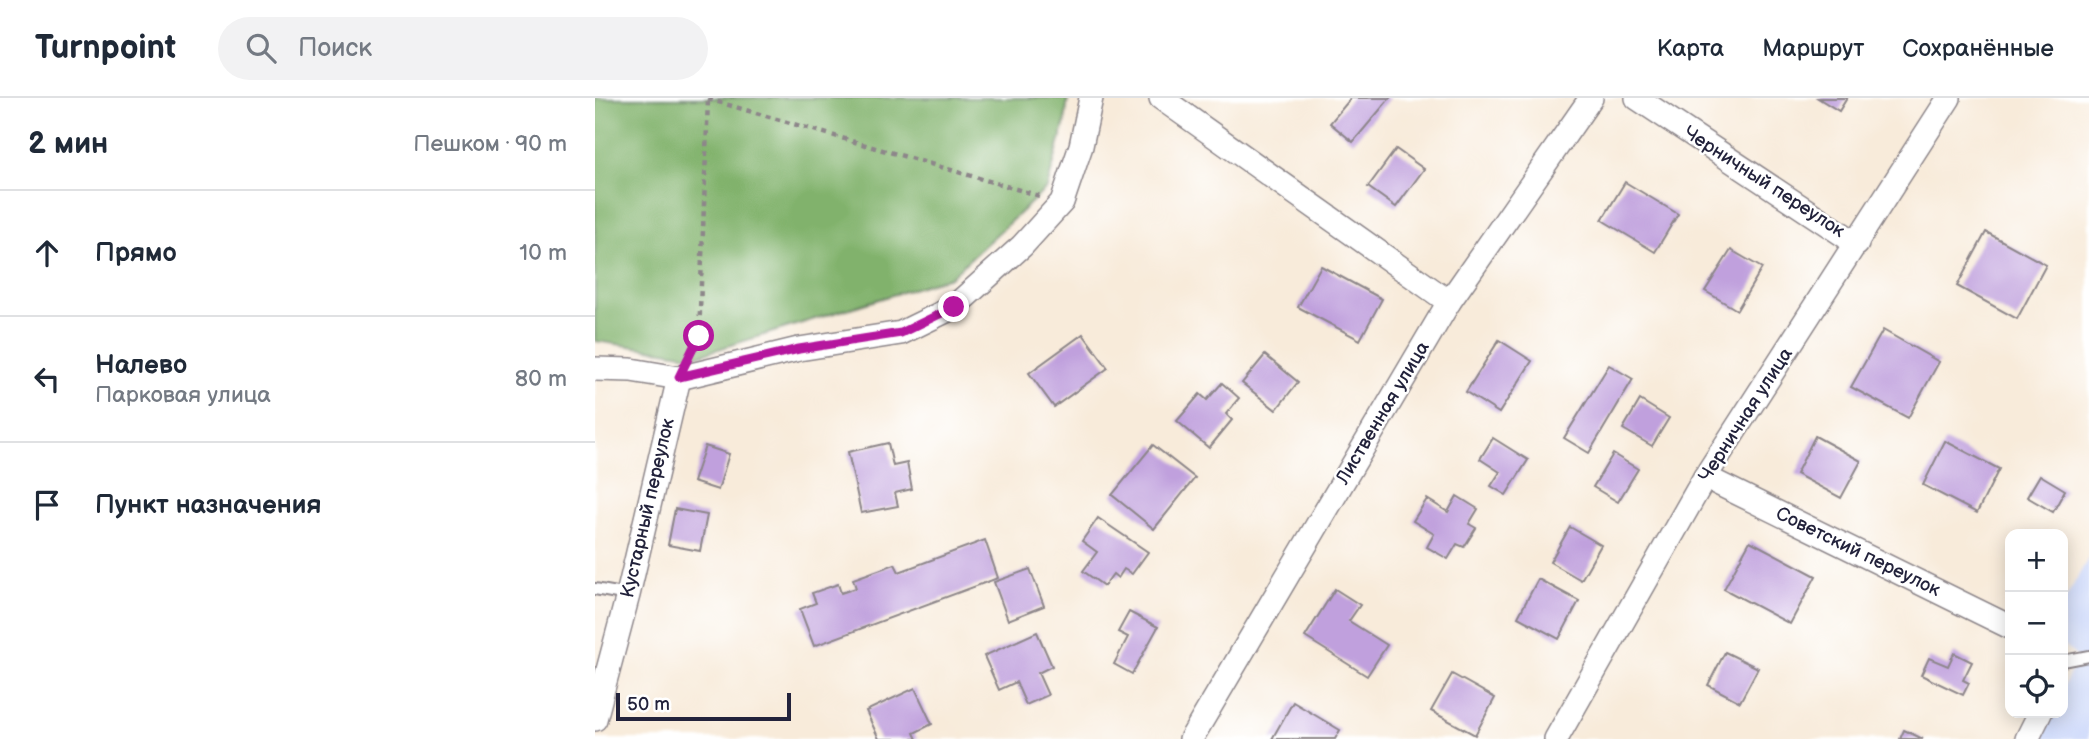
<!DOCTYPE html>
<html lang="ru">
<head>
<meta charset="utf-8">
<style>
  body { margin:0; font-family:"Balsamiq Sans",sans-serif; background:#f2f2f3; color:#1f2937 }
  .controls { position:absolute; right:21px; bottom:21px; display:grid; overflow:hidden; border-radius:14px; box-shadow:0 4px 18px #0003 }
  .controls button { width:63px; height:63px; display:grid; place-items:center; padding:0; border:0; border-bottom:2px solid #e0e1e3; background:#fff; color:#1f2937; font:35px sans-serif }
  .scale { position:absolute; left:21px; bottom:18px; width:175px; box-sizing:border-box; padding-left:7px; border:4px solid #22223b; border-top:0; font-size:19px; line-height:24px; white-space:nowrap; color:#22223b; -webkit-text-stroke:5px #fff; paint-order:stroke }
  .stop { position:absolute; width:21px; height:21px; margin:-16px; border:5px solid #b5179e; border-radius:50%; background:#fff }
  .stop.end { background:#b5179e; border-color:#fff; box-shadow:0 2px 7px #0008 }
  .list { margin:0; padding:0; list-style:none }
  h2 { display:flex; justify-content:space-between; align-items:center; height:91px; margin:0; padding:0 28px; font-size:30px }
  h2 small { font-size:23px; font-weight:400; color:#747a83 }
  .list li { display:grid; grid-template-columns:46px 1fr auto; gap:21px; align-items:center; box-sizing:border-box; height:126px; padding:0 28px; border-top:2px solid #e0e1e3 }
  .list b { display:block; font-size:26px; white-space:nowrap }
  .list p { margin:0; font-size:23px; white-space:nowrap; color:#747a83 }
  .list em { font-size:23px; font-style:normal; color:#747a83 }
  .icon { flex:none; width:38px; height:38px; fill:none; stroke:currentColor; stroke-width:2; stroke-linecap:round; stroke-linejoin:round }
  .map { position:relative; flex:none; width:1494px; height:641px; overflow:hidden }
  header { display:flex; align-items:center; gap:42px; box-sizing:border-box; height:98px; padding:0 35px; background:#fff; border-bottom:2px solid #e0e1e3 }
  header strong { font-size:33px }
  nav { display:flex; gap:38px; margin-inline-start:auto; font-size:24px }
  .search { width:490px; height:63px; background:#f2f2f3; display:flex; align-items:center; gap:18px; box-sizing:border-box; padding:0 24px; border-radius:38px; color:#747a83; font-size:26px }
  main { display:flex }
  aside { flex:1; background:#fff }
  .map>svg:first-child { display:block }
</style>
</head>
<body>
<header>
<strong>Turnpoint</strong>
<div class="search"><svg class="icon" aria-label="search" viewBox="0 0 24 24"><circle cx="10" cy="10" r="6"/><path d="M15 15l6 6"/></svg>Поиск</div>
<nav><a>Карта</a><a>Маршрут</a><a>Сохранённые</a></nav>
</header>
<main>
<aside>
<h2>2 мин<small>Пешком · 90 m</small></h2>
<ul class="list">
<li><svg class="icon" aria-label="ahead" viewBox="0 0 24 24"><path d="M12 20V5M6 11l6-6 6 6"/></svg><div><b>Прямо</b></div><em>10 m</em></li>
<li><svg class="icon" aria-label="left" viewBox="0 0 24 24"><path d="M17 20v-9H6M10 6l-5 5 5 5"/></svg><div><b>Налево</b><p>Парковая улица</p></div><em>80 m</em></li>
<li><svg class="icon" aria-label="arrive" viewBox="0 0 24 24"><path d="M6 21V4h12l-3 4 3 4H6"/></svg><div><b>Пункт назначения</b></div></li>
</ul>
</aside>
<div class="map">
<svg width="1494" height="641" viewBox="0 0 1494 641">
  <rect width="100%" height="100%" fill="#fff"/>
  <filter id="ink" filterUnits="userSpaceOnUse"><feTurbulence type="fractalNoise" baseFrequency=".0143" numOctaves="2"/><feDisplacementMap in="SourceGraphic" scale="14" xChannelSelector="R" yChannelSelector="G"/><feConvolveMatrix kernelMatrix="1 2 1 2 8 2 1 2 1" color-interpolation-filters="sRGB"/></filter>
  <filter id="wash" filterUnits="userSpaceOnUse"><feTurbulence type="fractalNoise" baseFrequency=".00686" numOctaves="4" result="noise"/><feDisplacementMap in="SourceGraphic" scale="28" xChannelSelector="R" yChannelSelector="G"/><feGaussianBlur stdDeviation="1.57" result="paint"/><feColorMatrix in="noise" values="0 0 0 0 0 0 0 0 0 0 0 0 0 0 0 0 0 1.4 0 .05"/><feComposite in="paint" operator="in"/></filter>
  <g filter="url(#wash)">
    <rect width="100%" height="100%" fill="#f8ebda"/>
    <!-- built -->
    <polygon fill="#cfdafa" points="1494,459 1494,641 1446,641 1457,615 1468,615 1468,589 1483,560 1468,546 1468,505"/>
    <!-- forest -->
    <polygon fill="#81b26c" stroke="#526a54" stroke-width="2" points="0,0 473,0 470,24 452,90 355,179 101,258 0,243"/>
    <g id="blocks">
      <!-- building -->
      <g fill="#c0a0dd">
        <polygon points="756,0 795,0 758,44 735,25"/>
        <polygon points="1223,0 1252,0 1244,13"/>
        <polygon points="801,51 829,71 801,109 773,89"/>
        <polygon points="1030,84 1083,116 1060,154 1007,122"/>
        <polygon points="1391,134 1451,167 1422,221 1362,188"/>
        <polygon points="1136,152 1167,170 1142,212 1110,193"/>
        <polygon points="726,168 787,201 765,242 703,209"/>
        <polygon points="1288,232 1344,264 1313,320 1256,289"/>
        <polygon points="488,236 513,270 459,309 434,275"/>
        <polygon points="904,242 937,263 904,315 871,294"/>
        <polygon points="670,257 703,284 681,312 647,285"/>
        <polygon points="1014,267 1038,281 994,355 969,340"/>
        <polygon points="627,285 644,300 631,316 637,322 614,350 582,323 605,296 612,302"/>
        <polygon points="1045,302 1074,320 1057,348 1028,331"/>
        <polygon points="1220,338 1266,363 1246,400 1201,376"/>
        <polygon points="898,340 933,362 911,397 896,388 905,374 885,361"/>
        <polygon points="1350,343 1404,371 1382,415 1328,387"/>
        <polygon points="293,345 298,368 312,365 317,391 300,395 303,408 266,415 253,354"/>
        <polygon points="558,347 600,380 559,431 517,397"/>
        <polygon points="110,348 134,356 123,392 98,384"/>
        <polygon points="1018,356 1043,371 1023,404 998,389"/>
        <polygon points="1445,377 1470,392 1458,414 1432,399"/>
        <polygon points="862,398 883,411 874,426 881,430 869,449 862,446 853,461 832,449 839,436 818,423 832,401 853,414"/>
        <polygon points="80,411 112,417 105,453 73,447"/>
        <polygon points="503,420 553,454 537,476 529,471 523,480 518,476 509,488 488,473 502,454 487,443"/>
        <polygon points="975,429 1006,447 986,482 955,464"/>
        <polygon points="390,442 403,480 219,548 205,511 221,505 217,495 243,486 246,495 261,490 258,481 300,466 304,474"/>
        <polygon points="1155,443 1221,478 1195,526 1129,491"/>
        <polygon points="435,471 449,508 413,522 399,484"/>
        <polygon points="943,481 984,503 964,541 923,519"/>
        <polygon points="740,491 765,507 754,523 792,547 772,578 710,539"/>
        <polygon points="534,514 563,529 537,576 519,566 533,539 523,534"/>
        <polygon points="442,534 457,568 443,575 453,597 431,607 421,584 404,592 389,558"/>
        <polygon points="1130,554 1163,570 1145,604 1113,587"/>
        <polygon points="1359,555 1377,564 1368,582 1374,585 1368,597 1326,577 1334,560 1353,568"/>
        <polygon points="857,576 900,600 880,637 836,613"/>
        <polygon points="320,590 337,626 319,635 322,641 284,641 271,613"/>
        <polygon points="698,604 745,632 740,641 677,641"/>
        <polygon points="1309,632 1328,641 1305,641"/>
      </g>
    </g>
  </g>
  <g filter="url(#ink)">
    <use href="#blocks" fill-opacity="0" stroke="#8d868a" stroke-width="2"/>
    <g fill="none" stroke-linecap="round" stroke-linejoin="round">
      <defs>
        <g id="lane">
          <polyline points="0,491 33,497"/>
          <polyline points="1468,563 1494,558"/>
        </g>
        <g id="street">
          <polyline points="566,0 854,204"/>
          <polyline points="1042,0 1262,146"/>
          <polyline points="0,271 36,272 84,280 204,251 306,235 359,209 427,148 467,104 486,48 496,0"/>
          <polyline points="1110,379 1415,529"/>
          <polyline points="0,621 33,497 84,280"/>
          <polyline points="596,641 854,204 996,0"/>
          <polyline points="961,641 1110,379 1354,0"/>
          <polyline points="1432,641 1445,615"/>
        </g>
      </defs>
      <!-- lane casing -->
      <use href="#lane" stroke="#8d868a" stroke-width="14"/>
      <!-- street casing -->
      <use href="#street" stroke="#8d868a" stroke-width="26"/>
      <!-- path -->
      <g stroke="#8d868a" stroke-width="4.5" stroke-dasharray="5 5" stroke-linecap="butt">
        <polyline points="113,1 445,98"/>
        <polyline points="95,256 104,238 113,1"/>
      </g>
      <!-- lane -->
      <use href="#lane" stroke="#fff" stroke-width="10"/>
      <!-- street -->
      <use href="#street" stroke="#fff" stroke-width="23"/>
    </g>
  </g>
  <g fill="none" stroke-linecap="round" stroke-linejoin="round" filter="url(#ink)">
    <!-- route -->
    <polyline stroke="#b5179e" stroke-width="9" points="104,238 84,279 204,251 306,235 359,209"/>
  </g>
  <g text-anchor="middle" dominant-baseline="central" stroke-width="5" stroke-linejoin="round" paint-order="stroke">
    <!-- street labels -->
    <g font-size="19" fill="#22223b" stroke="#fff">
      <text transform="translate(1169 84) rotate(33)">Черничный переулок</text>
      <text transform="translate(788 315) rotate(-59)">Лиственная улица</text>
      <text transform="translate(1151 317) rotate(-57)">Черничная улица</text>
      <text transform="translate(53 410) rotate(-77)">Кустарный переулок</text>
      <text transform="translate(1263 454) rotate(26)">Советский переулок</text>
    </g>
  </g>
</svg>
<div class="controls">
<button>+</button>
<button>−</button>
<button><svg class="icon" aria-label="locate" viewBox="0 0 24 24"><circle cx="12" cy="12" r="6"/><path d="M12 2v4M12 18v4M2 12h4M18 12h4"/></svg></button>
</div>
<div class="scale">50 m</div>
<div class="stop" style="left:104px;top:238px"></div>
<div class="stop end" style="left:359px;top:209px"></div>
</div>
</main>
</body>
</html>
